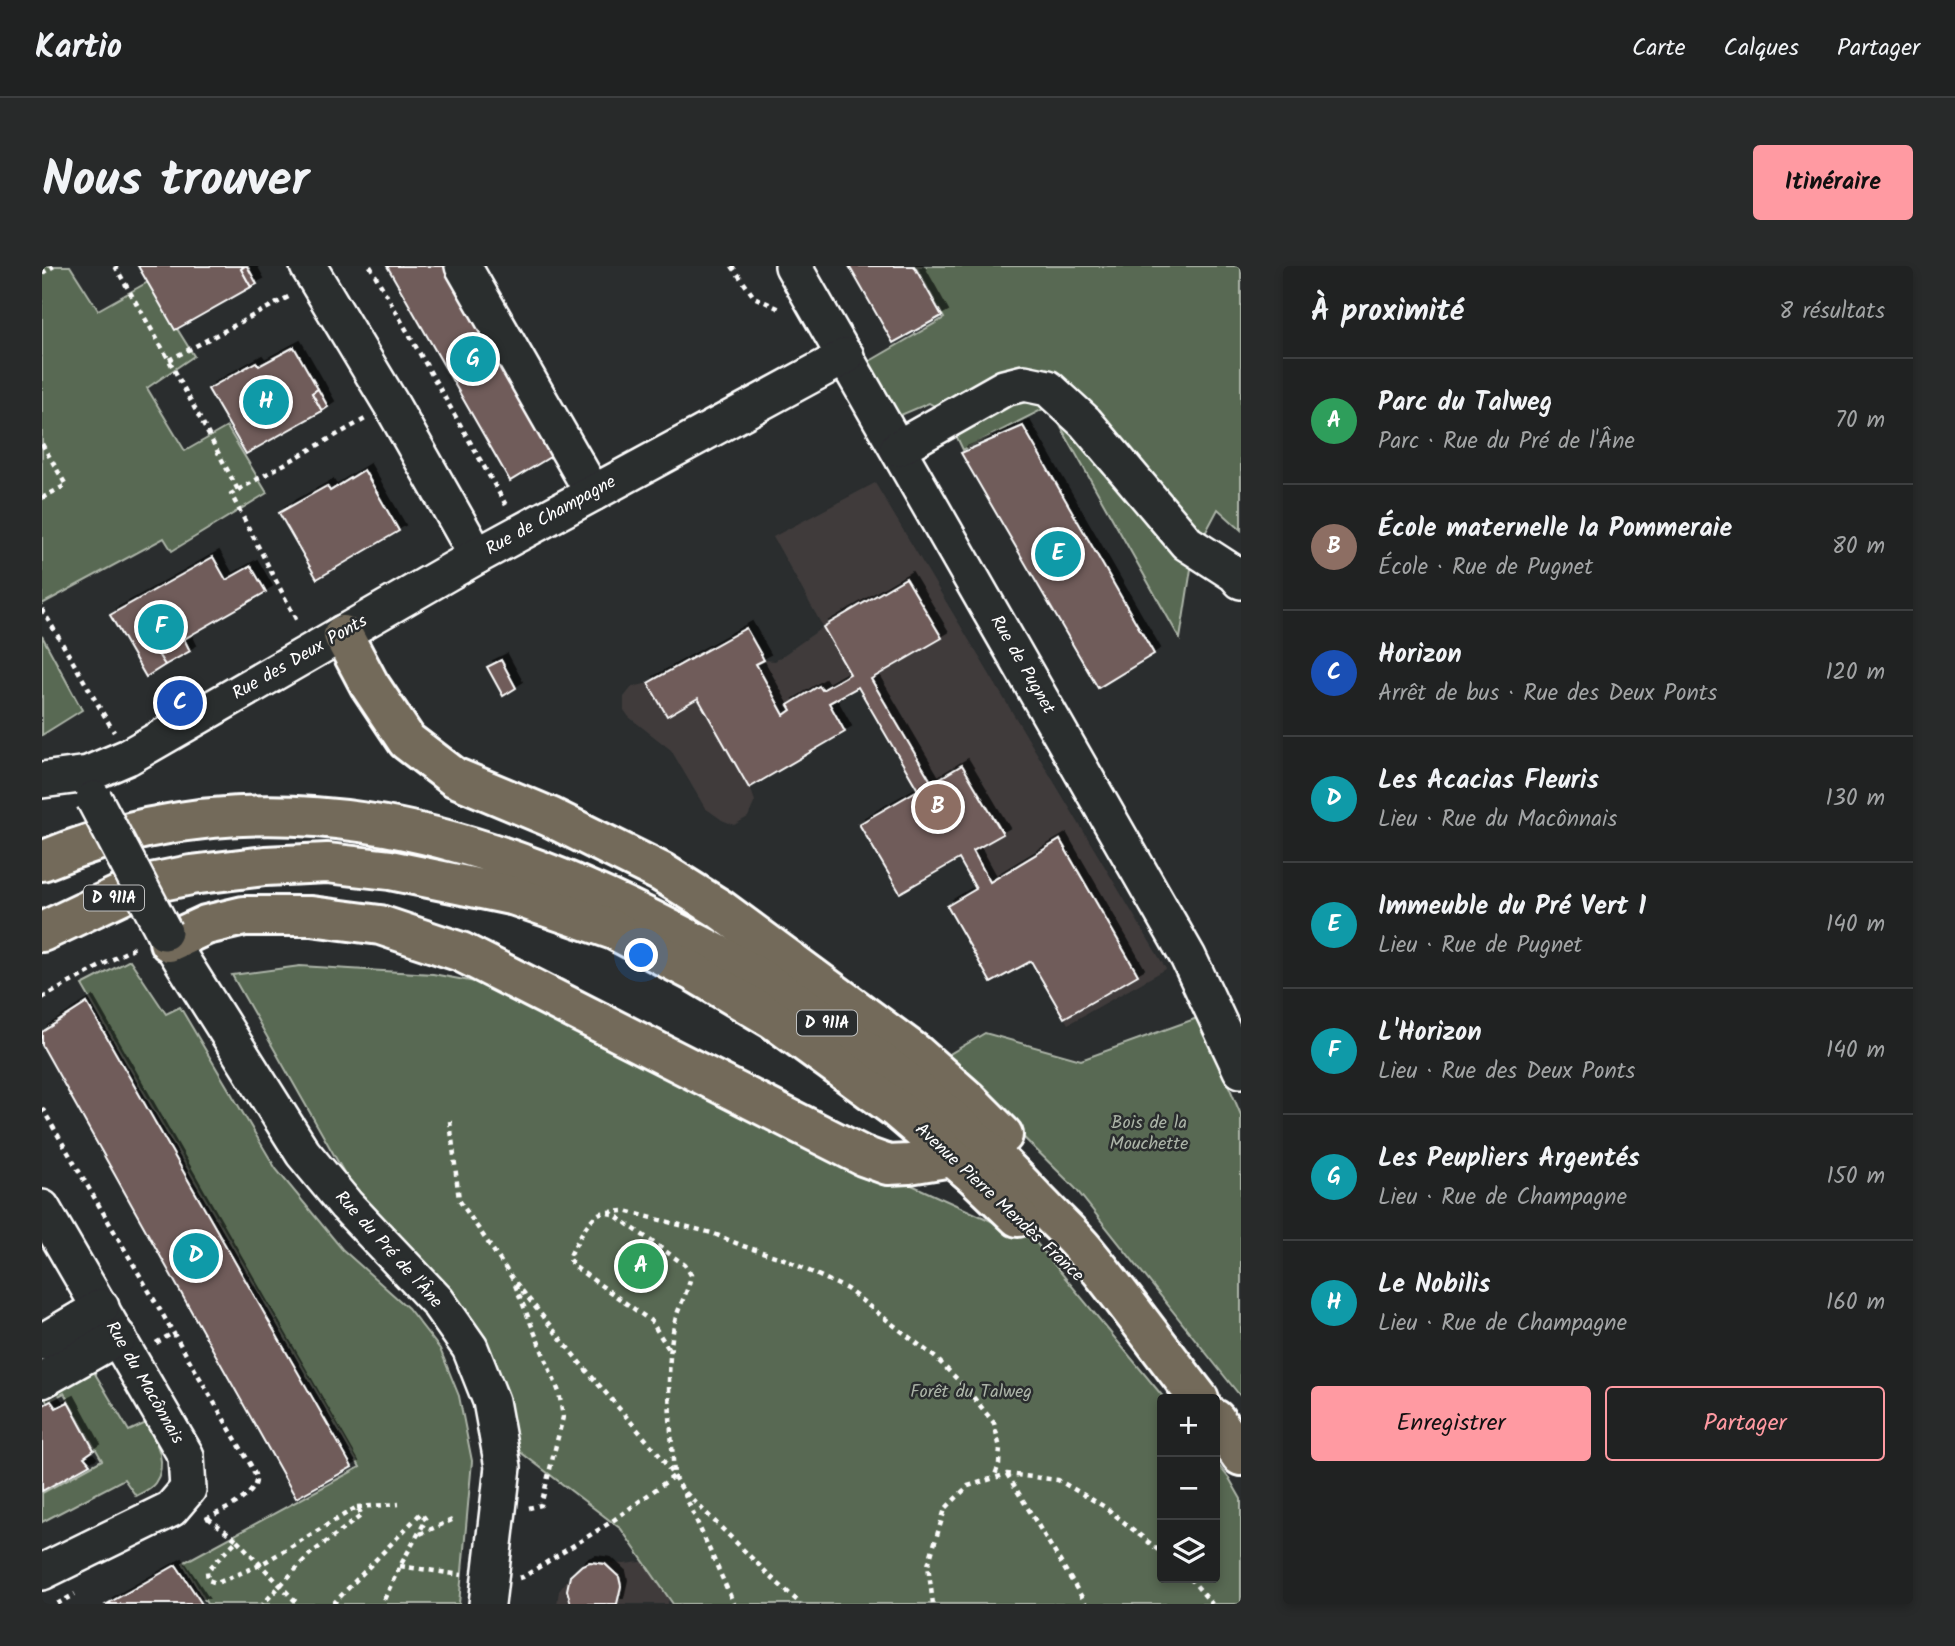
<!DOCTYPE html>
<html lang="fr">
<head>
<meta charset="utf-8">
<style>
  body { margin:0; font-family:Kalam,sans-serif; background:#282a2a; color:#f1f3f6 }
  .controls { position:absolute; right:21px; bottom:21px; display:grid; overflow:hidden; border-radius:7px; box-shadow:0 4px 10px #0003 }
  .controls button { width:63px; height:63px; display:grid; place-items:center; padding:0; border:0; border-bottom:2px solid #3d3f40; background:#202222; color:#f1f3f6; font:35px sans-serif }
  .you { position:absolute; left:600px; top:690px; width:24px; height:24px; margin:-18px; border:5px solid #fff; border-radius:50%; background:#1a73e8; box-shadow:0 0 0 10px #1a73e833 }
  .badge { display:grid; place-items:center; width:46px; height:46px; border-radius:50%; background:#ff9aa2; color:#fff; font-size:23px; font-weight:700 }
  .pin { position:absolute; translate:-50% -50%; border:4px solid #fff; box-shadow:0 2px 7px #0006 }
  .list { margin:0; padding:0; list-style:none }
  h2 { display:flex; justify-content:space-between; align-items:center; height:91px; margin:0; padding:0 28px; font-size:30px }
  h2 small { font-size:23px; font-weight:400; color:#a2a4a5 }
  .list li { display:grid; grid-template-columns:46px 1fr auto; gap:21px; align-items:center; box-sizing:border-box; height:126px; padding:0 28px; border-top:2px solid #3d3f40 }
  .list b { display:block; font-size:26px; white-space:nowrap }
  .list p { margin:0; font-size:23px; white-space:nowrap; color:#a2a4a5 }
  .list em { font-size:23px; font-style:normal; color:#a2a4a5 }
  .actions { display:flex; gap:14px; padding:21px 28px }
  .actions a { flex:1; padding:16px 0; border:2px solid #ff9aa2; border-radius:7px; text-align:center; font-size:24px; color:#ff9aa2 }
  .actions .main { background:#ff9aa2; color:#111 }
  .icon { flex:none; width:38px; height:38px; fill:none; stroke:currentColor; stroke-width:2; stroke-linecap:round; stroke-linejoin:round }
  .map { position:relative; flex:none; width:1199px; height:1338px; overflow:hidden; border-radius:7px }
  header { display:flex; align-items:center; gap:42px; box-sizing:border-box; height:98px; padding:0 35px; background:#202222; border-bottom:2px solid #3d3f40 }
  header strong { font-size:33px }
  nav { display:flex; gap:38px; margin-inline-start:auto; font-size:24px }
  .intro { display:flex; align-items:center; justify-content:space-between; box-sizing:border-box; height:168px; padding:0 42px }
  h1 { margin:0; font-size:49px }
  .button { padding:18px 32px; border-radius:7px; background:#ff9aa2; color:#111; font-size:24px; font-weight:700 }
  main { display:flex; gap:42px; padding:0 42px }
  aside { flex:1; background:#202222; border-radius:7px; box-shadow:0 4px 10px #0003 }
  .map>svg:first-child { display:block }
</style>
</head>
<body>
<header>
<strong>Kartio</strong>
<nav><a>Carte</a><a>Calques</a><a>Partager</a></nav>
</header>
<div class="intro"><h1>Nous trouver</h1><a class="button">Itinéraire</a></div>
<main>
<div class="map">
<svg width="1199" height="1338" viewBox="0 0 1199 1338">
  <defs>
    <filter id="shadow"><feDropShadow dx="6" dy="-6" stdDeviation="0" flood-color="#0009"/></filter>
  </defs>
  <rect width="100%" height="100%" fill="#2a2d2e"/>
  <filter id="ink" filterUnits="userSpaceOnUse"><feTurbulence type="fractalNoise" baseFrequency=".0143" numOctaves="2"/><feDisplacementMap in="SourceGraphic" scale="14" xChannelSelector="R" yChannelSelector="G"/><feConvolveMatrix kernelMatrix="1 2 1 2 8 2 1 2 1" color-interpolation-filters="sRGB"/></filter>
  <g filter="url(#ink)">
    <!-- built -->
    <g fill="#3f3b3b">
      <polygon points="833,217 1124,703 1026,758 989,695 949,717 905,640 934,623 917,594 858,627 817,558 876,524 816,422 787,437 803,466 708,521 713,535 706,551 692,559 680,554 663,542 629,484 587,451 582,444 582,431 590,421 607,417 704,362 722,394 733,395 781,361 731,271"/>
      <polygon points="631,1292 626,1338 515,1338 517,1325 533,1304 540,1299 548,1296 582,1298"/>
    </g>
    <!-- green -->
    <g fill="#586952" stroke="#acb4a8" stroke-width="2">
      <polygon points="0,0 28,0 56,44 106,16 152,90 105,122 143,185 185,161 225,227 130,285 122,272 0,338"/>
      <polygon points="874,0 1199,0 1199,264 1176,243 1151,290 1138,373 1007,140 921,184 903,146 887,137 859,149 850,147 828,109 828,95 902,52"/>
      <polygon points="0,370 40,444 0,469"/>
      <polygon points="88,694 124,748 138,741 234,903 300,983 366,1042 398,1083 417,1130 430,1195 417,1338 165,1338 141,1297 318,1201 40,719"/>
      <polygon points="258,700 391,708 454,720 690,838 956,958 988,969 1123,1133 1120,1133 1120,1312 1173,1312 1173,1195 1187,1212 1199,1233 1199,1338 631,1338 579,1263 460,1172 321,940 190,709"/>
      <polygon points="1158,751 1199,849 1199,1131 1033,922 901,792 943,767 1039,794"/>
      <path d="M52,1106l35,59 17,-8c10,18 23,40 9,60 -3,5 -13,10 -19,13l-12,-17 -82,43v-29l60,-33 -38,-67 -17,9 -4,-8z"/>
    </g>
    <!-- building -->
    <g fill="#6f5c5a" stroke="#fff" stroke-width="2" filter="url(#shadow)">
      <polygon points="96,0 203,0 199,3 209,21 133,64"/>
      <polygon points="203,0 205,0 215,18 209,21 199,3"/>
      <polygon points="345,0 412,0 518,185 468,215"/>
      <polygon points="807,0 872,0 900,50 851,77"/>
      <polygon points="252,81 276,123 270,127 280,145 204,188 166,123 214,96 217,100"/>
      <polygon points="276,123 286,141 280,145 270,127"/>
      <polygon points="981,160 1112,388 1056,422 919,187"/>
      <polygon points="322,204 357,265 275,313 237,247 285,220 288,225"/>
      <polygon points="171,291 184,314 209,300 224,326 116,388 123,399 104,411 68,349"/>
      <polygon points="864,312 900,372 829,413 890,517 920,499 961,568 931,585 948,616 1018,574 1096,709 1022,752 989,695 949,717 905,640 934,623 917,593 858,627 817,558 876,524 816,421 787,437 803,466 707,522 656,432 625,450 606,417 704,362 722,394 714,398 742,449 749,444 746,439 777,420 780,424 808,408 781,361"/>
      <polygon points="142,373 148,385 123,399 116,388"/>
      <polygon points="459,394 474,422 461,430 445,401"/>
      <polygon points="45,737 310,1201 254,1232 0,779 0,766"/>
      <polygon points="9,1135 14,1142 26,1136 52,1184 42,1191 48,1198 0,1225 0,1140"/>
      <polygon points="548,1296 563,1298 577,1311 579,1320 575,1338 529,1338 525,1324 528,1310 540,1299"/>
      <polygon points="134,1299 160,1338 65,1338"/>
    </g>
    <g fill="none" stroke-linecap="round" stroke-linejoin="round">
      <defs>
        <g id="minor">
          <polyline points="266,0 349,138 435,290"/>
          <polyline points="421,0 551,227"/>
          <polyline points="751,0 1146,691 1199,804"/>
          <polyline points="856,182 962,122 982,117 1006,122 1043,156 1145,277 1193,308 1199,315"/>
          <polyline points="0,514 46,508 86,491 435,290 804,90"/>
          <polyline points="122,666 261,887 304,939 395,1035 428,1082 449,1135 461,1201 445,1338"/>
          <polyline points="0,942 144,1190 146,1223 129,1243 0,1306"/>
          <polyline points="0,1076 59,1041"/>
          <polyline points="0,1114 76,1071"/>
        </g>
        <g id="major">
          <polyline points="301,369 327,418 365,475 412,511 508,551 619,606 678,643 873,787 926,834 961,869"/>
          <path d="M0,595c218,-92 433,-34 633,71 25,13 50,25 73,39 86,52 174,118 247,187 17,15 32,33 48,49 14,15 30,29 43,45 39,48 75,98 113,147"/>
          <polyline points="0,666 99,619 149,609 223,600 285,597 348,604 473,630 572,664 652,706 731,753 856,844 933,910 976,951"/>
          <polyline points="127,676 164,659 202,650 269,650 338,659 419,686 821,890 846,899 867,898 910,891"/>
          <polyline points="1173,1153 1199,1190"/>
        </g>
      </defs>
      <!-- minor casing -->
      <use href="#minor" stroke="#fff" stroke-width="40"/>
      <!-- major casing -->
      <use href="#major" stroke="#fff" stroke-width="44"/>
      <!-- path -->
      <g stroke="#fff" stroke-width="4.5" stroke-dasharray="5 5" stroke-linecap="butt">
        <polyline points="73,0 127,94 196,224 189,228 256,357"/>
        <polyline points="328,0 465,241"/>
        <polyline points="690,0 712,31 740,44"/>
        <polyline points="0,7 12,0"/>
        <polyline points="127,94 250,29"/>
        <polyline points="0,178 24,219 0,232"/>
        <polyline points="196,224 323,153"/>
        <polyline points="0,343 72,466"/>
        <polyline points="0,732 95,680"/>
        <path d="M0,842l211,361c1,4 3,7 3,11 0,17 -39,33 -52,40"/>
        <polyline points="408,855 417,934 470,1012 538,1097 619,1191 640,1223 730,1312 759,1338"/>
        <polyline points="566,946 583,945 670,967 701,980 742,993 805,1023 894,1092 924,1122 952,1157 958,1182 957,1198 952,1212"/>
        <polyline points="473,1019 517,1126 521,1151 499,1239 487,1242"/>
        <polyline points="114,1077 131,1067"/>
        <polyline points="965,1208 1044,1338"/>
        <polyline points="642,1227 692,1338"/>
        <polyline points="315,1241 357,1238"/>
        <polyline points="166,1252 195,1274 165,1305 166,1314 175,1317 218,1299 315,1241 320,1249 268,1288 221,1338"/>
        <polyline points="378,1268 410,1254"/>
        <polyline points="195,1274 256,1338"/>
        <polyline points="358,1300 420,1309"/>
        <path d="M477,1312l4,-1 88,-55 63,-46c-3,-52 -10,-103 1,-155 4,-16 13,-28 16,-46l-6,-10 -72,-51c-6,-1 -11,-3 -16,1 -10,6 -23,32 -28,43l6,9 76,54 19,30"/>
        <polyline points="1148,1312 1170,1338"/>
        <polyline points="15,1338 33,1328"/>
        <polyline points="291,1338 379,1247 384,1254 358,1300 340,1338"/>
        <polyline points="891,1338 886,1299 903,1243 926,1220 965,1208 1016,1214 1063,1241 1120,1287"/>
      </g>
      <!-- minor -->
      <use href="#minor" stroke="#2a2d2e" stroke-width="35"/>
      <!-- major -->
      <use href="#major" stroke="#736b5a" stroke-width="38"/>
      <defs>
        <polyline id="minor-bridge" points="52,533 122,666"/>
      </defs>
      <!-- minor-bridge casing -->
      <use href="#minor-bridge" stroke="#fff" stroke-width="40" stroke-linecap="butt"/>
      <!-- minor-bridge -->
      <use href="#minor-bridge" stroke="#2a2d2e" stroke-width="35"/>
    </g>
  </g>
  <g text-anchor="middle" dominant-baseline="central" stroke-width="5" stroke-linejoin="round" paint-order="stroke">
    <!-- shield labels -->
    <g fill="#2a2d2e" stroke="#bfc0c0" stroke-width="2">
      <rect x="42" y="619.5" width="60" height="25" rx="5"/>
      <rect x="755" y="744.5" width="60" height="25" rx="5"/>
    </g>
    <g font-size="16" font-weight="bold" fill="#fff">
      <text x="72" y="632">D 911A</text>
      <text x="785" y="757">D 911A</text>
    </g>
    <!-- street labels -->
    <g font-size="18" fill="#fff" stroke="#2a2d2e">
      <text transform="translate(509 250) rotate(-29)">Rue de Champagne</text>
      <text transform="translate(258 392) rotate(-30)">Rue des Deux Ponts</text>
      <text transform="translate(980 399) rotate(60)">Rue de Pugnet</text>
      <text transform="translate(957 937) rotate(43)">Avenue Pierre Mendès France</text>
      <text transform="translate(346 984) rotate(48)">Rue du Pré de l'Âne</text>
      <text transform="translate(102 1117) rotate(60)">Rue du Macônnais</text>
    </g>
    <!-- park labels -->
    <g font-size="18" fill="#acb4a8" stroke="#2a2d2e">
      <text x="1107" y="857">Bois de la<tspan x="1107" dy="21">Mouchette</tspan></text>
      <text x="929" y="1126">Forêt du Talweg</text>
    </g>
  </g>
</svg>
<div class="controls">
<button>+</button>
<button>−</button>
<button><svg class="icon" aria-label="layers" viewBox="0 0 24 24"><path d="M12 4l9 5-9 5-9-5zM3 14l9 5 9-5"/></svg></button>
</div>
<div class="you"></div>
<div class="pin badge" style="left:599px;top:1000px;background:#2e9e5b">A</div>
<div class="pin badge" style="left:896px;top:541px;background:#8d6e63">B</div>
<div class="pin badge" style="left:138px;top:437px;background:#1a4fb4">C</div>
<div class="pin badge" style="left:154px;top:990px;background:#0f9aa8">D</div>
<div class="pin badge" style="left:1016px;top:288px;background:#0f9aa8">E</div>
<div class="pin badge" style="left:119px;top:361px;background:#0f9aa8">F</div>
<div class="pin badge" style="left:431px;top:93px;background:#0f9aa8">G</div>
<div class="pin badge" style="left:224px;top:136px;background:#0f9aa8">H</div>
</div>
<aside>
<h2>À proximité<small>8 résultats</small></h2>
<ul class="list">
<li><span class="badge" style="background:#2e9e5b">A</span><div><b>Parc du Talweg</b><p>Parc · Rue du Pré de l'Âne</p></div><em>70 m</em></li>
<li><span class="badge" style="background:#8d6e63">B</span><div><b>École maternelle la Pommeraie</b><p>École · Rue de Pugnet</p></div><em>80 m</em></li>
<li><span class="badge" style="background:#1a4fb4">C</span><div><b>Horizon</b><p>Arrêt de bus · Rue des Deux Ponts</p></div><em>120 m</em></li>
<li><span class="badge" style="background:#0f9aa8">D</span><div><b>Les Acacias Fleuris</b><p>Lieu · Rue du Macônnais</p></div><em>130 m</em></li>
<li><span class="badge" style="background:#0f9aa8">E</span><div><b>Immeuble du Pré Vert 1</b><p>Lieu · Rue de Pugnet</p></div><em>140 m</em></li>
<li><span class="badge" style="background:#0f9aa8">F</span><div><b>L'Horizon</b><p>Lieu · Rue des Deux Ponts</p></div><em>140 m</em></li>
<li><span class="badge" style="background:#0f9aa8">G</span><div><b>Les Peupliers Argentés</b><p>Lieu · Rue de Champagne</p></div><em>150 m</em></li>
<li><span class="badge" style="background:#0f9aa8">H</span><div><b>Le Nobilis</b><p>Lieu · Rue de Champagne</p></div><em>160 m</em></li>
</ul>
<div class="actions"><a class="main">Enregistrer</a><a>Partager</a></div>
</aside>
</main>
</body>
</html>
